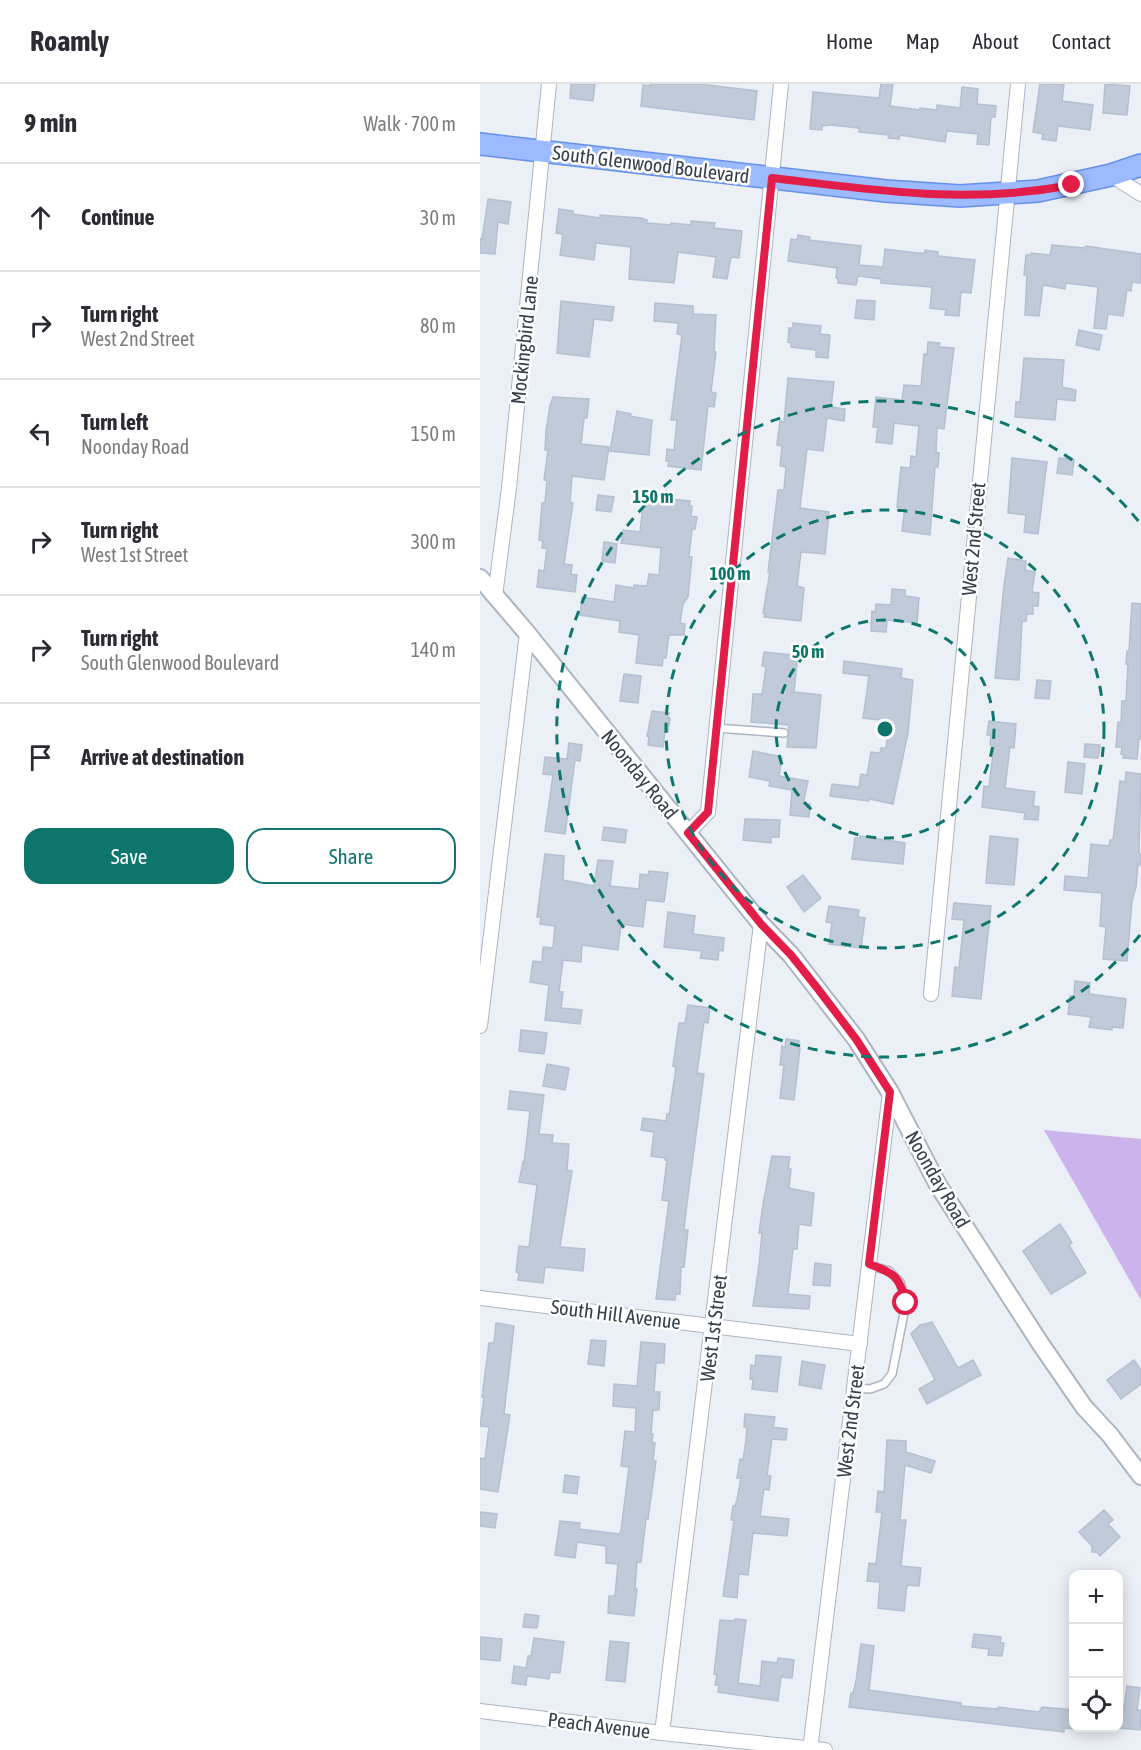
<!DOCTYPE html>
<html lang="en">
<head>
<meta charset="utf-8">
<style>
  body { margin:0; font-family:"Asap Condensed",sans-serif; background:#f2f2f3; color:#2b2b33 }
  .controls { position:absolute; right:18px; bottom:18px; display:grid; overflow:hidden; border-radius:12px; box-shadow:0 3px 15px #0003 }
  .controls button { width:54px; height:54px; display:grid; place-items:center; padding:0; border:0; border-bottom:2px solid #e1e1e2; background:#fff; color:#2b2b33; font:30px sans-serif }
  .stop { position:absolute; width:18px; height:18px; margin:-14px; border:4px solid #e11d48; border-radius:50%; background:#fff }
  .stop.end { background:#e11d48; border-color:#fff; box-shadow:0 2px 6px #0008 }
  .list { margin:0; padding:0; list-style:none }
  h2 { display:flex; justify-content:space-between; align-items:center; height:78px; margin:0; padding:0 24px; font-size:26px }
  h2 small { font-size:20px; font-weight:400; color:#7c7c81 }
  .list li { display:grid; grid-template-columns:39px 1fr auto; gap:18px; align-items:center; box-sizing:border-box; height:108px; padding:0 24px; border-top:2px solid #e1e1e2 }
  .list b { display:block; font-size:22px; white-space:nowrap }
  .list p { margin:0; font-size:20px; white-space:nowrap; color:#7c7c81 }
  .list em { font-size:20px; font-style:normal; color:#7c7c81 }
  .actions { display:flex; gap:12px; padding:18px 24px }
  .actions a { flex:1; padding:14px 0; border:2px solid #0f766e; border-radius:18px; text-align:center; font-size:21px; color:#0f766e }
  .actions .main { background:#0f766e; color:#fff }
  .icon { flex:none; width:33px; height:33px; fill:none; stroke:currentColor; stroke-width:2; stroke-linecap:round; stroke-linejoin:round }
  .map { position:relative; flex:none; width:661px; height:1666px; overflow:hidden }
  header { display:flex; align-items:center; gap:36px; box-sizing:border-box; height:84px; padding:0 30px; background:#fff; border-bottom:2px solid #e1e1e2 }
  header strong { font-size:28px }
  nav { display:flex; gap:33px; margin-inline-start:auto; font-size:21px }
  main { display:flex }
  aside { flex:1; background:#fff }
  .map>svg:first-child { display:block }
</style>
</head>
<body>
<header>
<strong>Roamly</strong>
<nav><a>Home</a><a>Map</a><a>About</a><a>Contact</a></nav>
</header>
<main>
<aside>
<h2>9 min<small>Walk · 700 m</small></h2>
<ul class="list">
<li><svg class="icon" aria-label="ahead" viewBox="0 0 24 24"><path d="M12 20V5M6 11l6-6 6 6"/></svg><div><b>Continue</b></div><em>30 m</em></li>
<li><svg class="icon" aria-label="right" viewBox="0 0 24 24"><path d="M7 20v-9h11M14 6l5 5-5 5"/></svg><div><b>Turn right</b><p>West 2nd Street</p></div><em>80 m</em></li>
<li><svg class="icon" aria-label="left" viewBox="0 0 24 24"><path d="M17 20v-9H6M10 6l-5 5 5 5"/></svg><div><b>Turn left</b><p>Noonday Road</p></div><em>150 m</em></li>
<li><svg class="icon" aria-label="right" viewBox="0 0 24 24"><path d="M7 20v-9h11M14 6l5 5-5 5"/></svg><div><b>Turn right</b><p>West 1st Street</p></div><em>300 m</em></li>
<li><svg class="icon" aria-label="right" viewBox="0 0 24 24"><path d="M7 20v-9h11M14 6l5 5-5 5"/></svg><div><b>Turn right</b><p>South Glenwood Boulevard</p></div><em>140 m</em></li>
<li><svg class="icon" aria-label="arrive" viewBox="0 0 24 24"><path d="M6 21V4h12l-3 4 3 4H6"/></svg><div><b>Arrive at destination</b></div></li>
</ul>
<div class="actions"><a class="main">Save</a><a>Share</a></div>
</aside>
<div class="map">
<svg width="661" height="1666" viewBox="0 0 661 1666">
  <rect width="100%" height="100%" fill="#ebeff6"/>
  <!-- green -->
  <polygon fill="#cbb3eb" points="564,1046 661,1055 661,1216"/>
  <!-- building -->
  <g fill="#c0cad8" stroke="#b3c0d3" stroke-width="1.5">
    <polygon points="91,0 115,0 113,17 90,14"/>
    <polygon points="170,0 219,0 277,7 274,36 161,22 163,1 170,2"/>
    <polygon points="401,0 413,0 410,22 440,26 440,24 457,26 457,21 480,24 482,3 498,5 497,20 516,22 515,33 511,33 509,61 497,60 498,50 467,47 465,58 420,51 419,55 408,54 409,51 379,48 379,44 351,41 342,42 342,46 330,45 333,8 399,14"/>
    <polygon points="560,0 584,0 582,17 613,21 610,46 578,42 576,57 562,55 563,50 553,48"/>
    <polygon points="625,0 650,2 647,31 623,29"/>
    <polygon points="8,115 31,118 28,140 18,138 15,170 0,169 0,155 2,155"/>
    <polygon points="79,125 93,127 93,130 120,134 120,131 161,134 167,136 167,139 191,141 191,139 211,141 211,137 235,139 234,144 262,147 259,174 251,173 247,195 233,193 236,173 198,168 194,199 149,195 151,163 116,159 114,176 80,171 83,150 76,149"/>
    <polygon points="318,151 330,153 329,156 381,162 379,181 403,183 405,165 438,169 445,169 445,166 458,168 458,172 495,176 491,209 481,208 479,232 465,231 466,226 450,224 452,203 401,199 401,195 378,192 376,201 358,199 358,194 356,194 357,184 308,177 311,155 317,156"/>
    <polygon points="572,161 605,164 606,162 661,170 661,199 652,198 651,207 647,206 643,232 628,230 626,245 614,244 618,203 586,199 585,205 563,201 559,232 545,231 547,191 544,191 546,171 551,171 551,169 570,171"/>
    <polygon points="377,216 395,217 394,236 375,234"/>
    <polygon points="81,217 134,223 132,237 114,235 109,273 77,269"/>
    <polygon points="175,219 213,222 213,230 236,231 234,267 236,268 231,308 236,309 234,323 228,322 221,386 188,382 189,377 186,377 187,365 194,366 197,336 191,336 202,251 197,250 198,239 174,237"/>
    <polygon points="313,239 341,242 340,250 350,251 348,274 336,273 336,266 311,263 311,259 308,258 309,244 313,244"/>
    <polygon points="599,246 622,251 619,266 596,261"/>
    <polygon points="448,258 460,259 459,263 474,264 464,345 457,344 456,368 459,369 458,383 455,383 450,451 422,447 425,424 417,423 421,383 430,384 431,372 436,373 439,342 414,339 412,360 396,358 398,343 393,343 396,313 422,316 424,301 441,302 444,270 447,270"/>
    <polygon points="544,274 584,276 582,303 596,306 595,317 577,315 575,336 535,333 536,318 540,318"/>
    <polygon points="308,294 354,298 351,323 365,325 364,337 347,334 343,367 327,365 320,424 349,428 345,470 321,468 317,502 324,504 321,537 284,533 285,529 283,529 290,488 288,488 298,406 304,406 306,383 300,382 302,362 297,361 300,337 304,338"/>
    <polygon points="73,313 109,315 107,334 104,334 101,360 129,363 124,396 92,392 90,418 93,419 84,480 92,481 91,490 97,491 95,508 57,503 59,486 64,487 67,465 62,464 63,457 59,456 62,419 65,419 67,397 64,396 68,366 65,366 66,347 70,322"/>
    <polygon points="137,327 151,330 150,332 172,336 169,371 130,367"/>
    <polygon points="532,374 567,378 558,450 544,448 546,431 528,429"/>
    <polygon points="579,374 594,376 592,391 577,389"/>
    <polygon points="118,411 134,413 131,428 116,426"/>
    <polygon points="164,413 210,417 209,422 212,422 211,432 217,433 215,445 212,445 209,473 212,473 208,513 203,520 200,539 205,540 204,551 189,551 186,574 183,574 182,582 156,579 159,551 139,548 140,537 100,531 102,513 134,518 136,501 154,504 154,501 167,502 169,490 179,491 181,464 141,459 143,446 160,448"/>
    <polygon points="124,458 137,460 135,479 122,477"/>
    <polygon points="528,474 546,477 545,486 555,488 552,508 559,509 558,522 553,522 553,530 547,530 546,537 542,537 539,596 515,594 524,501"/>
    <polygon points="412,505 425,506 425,512 439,514 437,539 407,536 406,548 391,547 392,527 395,528 396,520 411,521"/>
    <polygon points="652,519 661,520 661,655 659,655 657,675 643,674 644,671 641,670 642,663 636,663 638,638 641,638 642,617 646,617 648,580 646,580 647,567 649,567"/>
    <polygon points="284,568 312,571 312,577 317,578 314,608 341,611 336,664 307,663 309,641 271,638 273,610 282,610 286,583 282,582"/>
    <polygon points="364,577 422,585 421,594 433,596 428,649 413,720 390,715 389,717 350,712 352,700 379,703 381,690 387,691 391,668 400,669 401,664 406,664 409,637 383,634 389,592 363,589"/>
    <polygon points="144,590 161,592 158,619 140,617"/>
    <polygon points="557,596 571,597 569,615 555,614"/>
    <polygon points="172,627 189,629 188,634 190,634 188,648 185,648 183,663 168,661 169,653 167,652"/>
    <polygon points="509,637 536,640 534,664 530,663 525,704 555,708 553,722 559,723 558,736 544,735 545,729 502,723 504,702 509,703 514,662 510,661 511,651 507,651"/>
    <polygon points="89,659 102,661 100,677 95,676 85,750 65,747 73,691 63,690 65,673 87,675"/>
    <polygon points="605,660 620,661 618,674 604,673"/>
    <polygon points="273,667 302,673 299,692 328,697 323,720 330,720 329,733 310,731 312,706 289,702 290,697 269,693"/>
    <polygon points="588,678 605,680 602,710 585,708"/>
    <polygon points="646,688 661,690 659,768 661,772 660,781 658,780 656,803 652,817 647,877 623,875 626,843 620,842 622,809 584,806 585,792 608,794 611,760 629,762 630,756 633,756 640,697 645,698"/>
    <polygon points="265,735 300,736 299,753 291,753 291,759 263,756"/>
    <polygon points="124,743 147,746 145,759 122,756"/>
    <polygon points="380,752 425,759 423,780 372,775 375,754 380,754"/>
    <polygon points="510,752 538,755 534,801 506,799"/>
    <polygon points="65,770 84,772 83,796 114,802 118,776 133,777 130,802 159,805 160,790 168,791 169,787 188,789 184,818 166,816 163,843 141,840 138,866 102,861 101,878 83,876 79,908 83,908 81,924 102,926 100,940 65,936 69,901 50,898 53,877 62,878 63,863 73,864 75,842 60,840 61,833 57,833"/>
    <polygon points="323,791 341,814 324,828 307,803"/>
    <polygon points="474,819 511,822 501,915 472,912 475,883 479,884 484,836 472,835"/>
    <polygon points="349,822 379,826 378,833 385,834 381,864 349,860 352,839 346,838"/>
    <polygon points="188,828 215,832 213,850 244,854 243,867 239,866 238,876 220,874 222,867 184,863"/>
    <polygon points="595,897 610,899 609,910 646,915 643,944 632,943 632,946 609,943 611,933 588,930 590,912 594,912"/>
    <polygon points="208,921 230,924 228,939 224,938 217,989 224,990 206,1127 204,1146 208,1146 204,1183 201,1183 200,1210 196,1210 195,1216 176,1215 189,1117 182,1116 187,1076 185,1076 185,1074 171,1072 174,1048 161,1046 163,1034 186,1037 187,1030 189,1031 196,983 193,982 199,939 205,939"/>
    <polygon points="41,946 67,949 64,970 39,967"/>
    <polygon points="306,955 319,957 318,964 320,964 314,1016 300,1014 304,981 300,981 302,962 305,963"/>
    <polygon points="67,980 89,984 85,1006 63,1002"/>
    <polygon points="30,1007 64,1011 59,1050 73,1051 72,1059 89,1060 87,1086 92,1087 80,1163 105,1165 103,1187 65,1183 63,1199 38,1196 39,1189 36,1188 39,1162 49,1163 57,1101 39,1098 43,1078 44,1079 50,1027 28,1025"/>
    <polygon points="292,1072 310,1073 308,1085 311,1085 309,1104 334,1109 331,1142 319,1140 317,1165 313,1165 308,1210 330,1212 329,1225 273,1222 279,1181 282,1149 279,1149 283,1120"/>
    <polygon points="580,1140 592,1159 589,1161 606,1189 571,1210 543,1167"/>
    <polygon points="335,1179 351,1181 350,1202 333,1201"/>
    <polygon points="452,1238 478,1284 493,1276 501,1291 447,1320 439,1305 455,1296 431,1250 440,1241"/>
    <polygon points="16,1239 34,1242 24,1330 30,1331 18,1408 0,1405 0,1374 5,1375 9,1343 0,1342 4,1313 2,1313 9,1259 14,1259"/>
    <polygon points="111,1256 126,1257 124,1282 108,1280"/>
    <polygon points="161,1258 185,1260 184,1279 176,1279 174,1308 180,1308 179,1326 173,1326 171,1350 173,1350 172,1358 175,1359 173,1376 176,1377 168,1435 166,1435 161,1478 157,1478 155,1505 157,1505 154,1532 128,1529 129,1512 135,1512 138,1480 126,1479 126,1462 97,1458 95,1474 75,1471 80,1437 100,1439 99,1445 139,1450 141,1447 149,1383 141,1382 145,1347 155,1348 156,1324 133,1322 134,1300 157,1302"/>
    <polygon points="276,1271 301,1273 297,1308 272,1305 273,1295 270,1295 271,1281 275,1282"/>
    <polygon points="654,1276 661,1286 661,1300 641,1315 627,1296"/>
    <polygon points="322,1277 345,1281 341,1305 319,1301"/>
    <polygon points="265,1330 295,1333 293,1343 307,1345 306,1356 292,1355 287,1391 291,1392 289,1406 284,1405 280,1432 309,1435 307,1452 273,1449 268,1491 259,1490 257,1514 243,1512 254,1436 251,1436 253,1422 255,1422 257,1416 261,1394 257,1394 260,1375 263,1376 266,1356 267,1344 264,1343"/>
    <polygon points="407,1356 426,1357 426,1368 455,1377 451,1389 425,1381 420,1436 426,1436 421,1482 441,1484 439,1502 427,1501 424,1527 398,1524 400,1498 387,1497 389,1479 396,1480 402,1428 396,1428 398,1407 404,1408"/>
    <polygon points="85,1391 99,1393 97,1410 83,1408"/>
    <polygon points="624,1426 633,1436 628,1440 640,1453 620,1472 617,1468 612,1468 612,1462 599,1448"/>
    <polygon points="0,1428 17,1430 15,1444 0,1442"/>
    <polygon points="45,1530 59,1532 57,1544 43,1543"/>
    <polygon points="255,1535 266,1536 258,1599 280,1602 282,1577 297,1579 298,1574 314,1576 312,1594 301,1593 298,1617 238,1608 239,1601 235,1601 237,1591 234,1590 240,1536 255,1537"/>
    <polygon points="494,1550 521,1553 520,1559 524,1559 522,1572 508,1571 509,1565 492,1563"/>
    <polygon points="0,1553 22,1555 20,1577 0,1575"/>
    <polygon points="54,1554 84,1558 80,1589 70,1588 69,1595 47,1592 46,1601 32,1599 34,1582 46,1584 48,1572 51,1572"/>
    <polygon points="130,1557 149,1559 145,1598 126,1596"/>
    <polygon points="381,1560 394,1562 389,1606 481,1619 481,1622 518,1625 518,1623 559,1628 562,1623 594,1626 594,1645 584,1644 584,1648 369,1623 371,1609 373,1609 376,1597"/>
    <polygon points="647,1602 660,1604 657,1626 661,1626 660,1646 639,1644 639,1623 644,1623"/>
  </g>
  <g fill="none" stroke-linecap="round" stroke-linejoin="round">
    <defs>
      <g id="service">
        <polyline points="236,644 304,649"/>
        <polyline points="374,1304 390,1305 404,1300 412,1290 426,1219 420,1198 409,1187 389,1181"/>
      </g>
      <g id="minor">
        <polyline points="631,91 661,110"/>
        <polyline points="15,512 29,404 69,0"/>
        <polyline points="208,749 228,728 301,0"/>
        <polyline points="451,910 538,0"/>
        <polyline points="0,942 47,549"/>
        <polyline points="0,1214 380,1260"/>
        <polyline points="0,1627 182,1649 345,1666"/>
        <polyline points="182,1649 281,840"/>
        <polyline points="330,1666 410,1008"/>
      </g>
      <polyline id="tertiary" points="0,494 47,549 281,840 311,871 376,955 410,1008 458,1101 560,1259 604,1323 630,1351 661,1392"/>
      <polyline id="primary" points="0,60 406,107 480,112 558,107 631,91 661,81"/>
    </defs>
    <!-- service casing -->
    <use href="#service" stroke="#adb5c2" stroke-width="10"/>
    <!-- minor casing -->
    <use href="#minor" stroke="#adb5c2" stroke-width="16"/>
    <!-- tertiary casing -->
    <use href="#tertiary" stroke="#adb5c2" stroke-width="20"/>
    <!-- primary casing -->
    <use href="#primary" stroke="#6791e8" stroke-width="24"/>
    <!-- service -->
    <use href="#service" stroke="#fff" stroke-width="7"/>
    <!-- minor -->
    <use href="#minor" stroke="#fff" stroke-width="14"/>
    <!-- tertiary -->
    <use href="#tertiary" stroke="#fff" stroke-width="16"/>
    <!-- primary -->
    <use href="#primary" stroke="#9bbaff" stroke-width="21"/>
  </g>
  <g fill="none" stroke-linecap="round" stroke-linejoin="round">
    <!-- route -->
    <path stroke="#e11d48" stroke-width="8" d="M426,1219c-7,-27 -10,-29 -37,-39l21,-172 -34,-53 -38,-50 -27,-34 -30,-31 -73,-91 20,-21 64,-634c104,12 194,27 300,7"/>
  </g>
  <!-- distance rings -->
  <g fill="none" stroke="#0f766e" stroke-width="3" stroke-dasharray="10 8">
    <circle cx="405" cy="645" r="109"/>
    <circle cx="405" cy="645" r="219"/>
    <path d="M660 851A328 328 0 1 1 660 439"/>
  </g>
  <g text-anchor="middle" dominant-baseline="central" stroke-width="5" stroke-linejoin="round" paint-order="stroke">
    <!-- street labels -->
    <g font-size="20" fill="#38404b" stroke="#fff">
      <text transform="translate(171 80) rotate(7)">South Glenwood Boulevard</text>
      <text transform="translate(44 256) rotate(-84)">Mockingbird Lane</text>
      <text transform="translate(493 455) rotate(-85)">West 2nd Street</text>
      <text transform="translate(160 690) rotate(51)">Noonday Road</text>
      <text transform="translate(458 1095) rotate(60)">Noonday Road</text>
      <text transform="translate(136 1230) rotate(7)">South Hill Avenue</text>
      <text transform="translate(233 1244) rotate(-83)">West 1st Street</text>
      <text transform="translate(370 1337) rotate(-83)">West 2nd Street</text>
      <text transform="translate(119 1641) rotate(7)">Peach Avenue</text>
    </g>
  </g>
  <circle cx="405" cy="645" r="9" fill="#0f766e" stroke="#fff" stroke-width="3"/>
  <g font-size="18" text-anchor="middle" font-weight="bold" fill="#0f766e" stroke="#fff" stroke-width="5" stroke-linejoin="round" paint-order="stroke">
    <text x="173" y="419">150 m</text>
    <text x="250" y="496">100 m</text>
    <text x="328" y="574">50 m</text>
  </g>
</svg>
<div class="controls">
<button>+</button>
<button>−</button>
<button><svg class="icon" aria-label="locate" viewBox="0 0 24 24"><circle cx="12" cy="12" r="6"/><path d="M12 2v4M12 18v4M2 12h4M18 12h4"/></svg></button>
</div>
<div class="stop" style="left:426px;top:1219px"></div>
<div class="stop end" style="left:592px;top:101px"></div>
</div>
</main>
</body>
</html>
